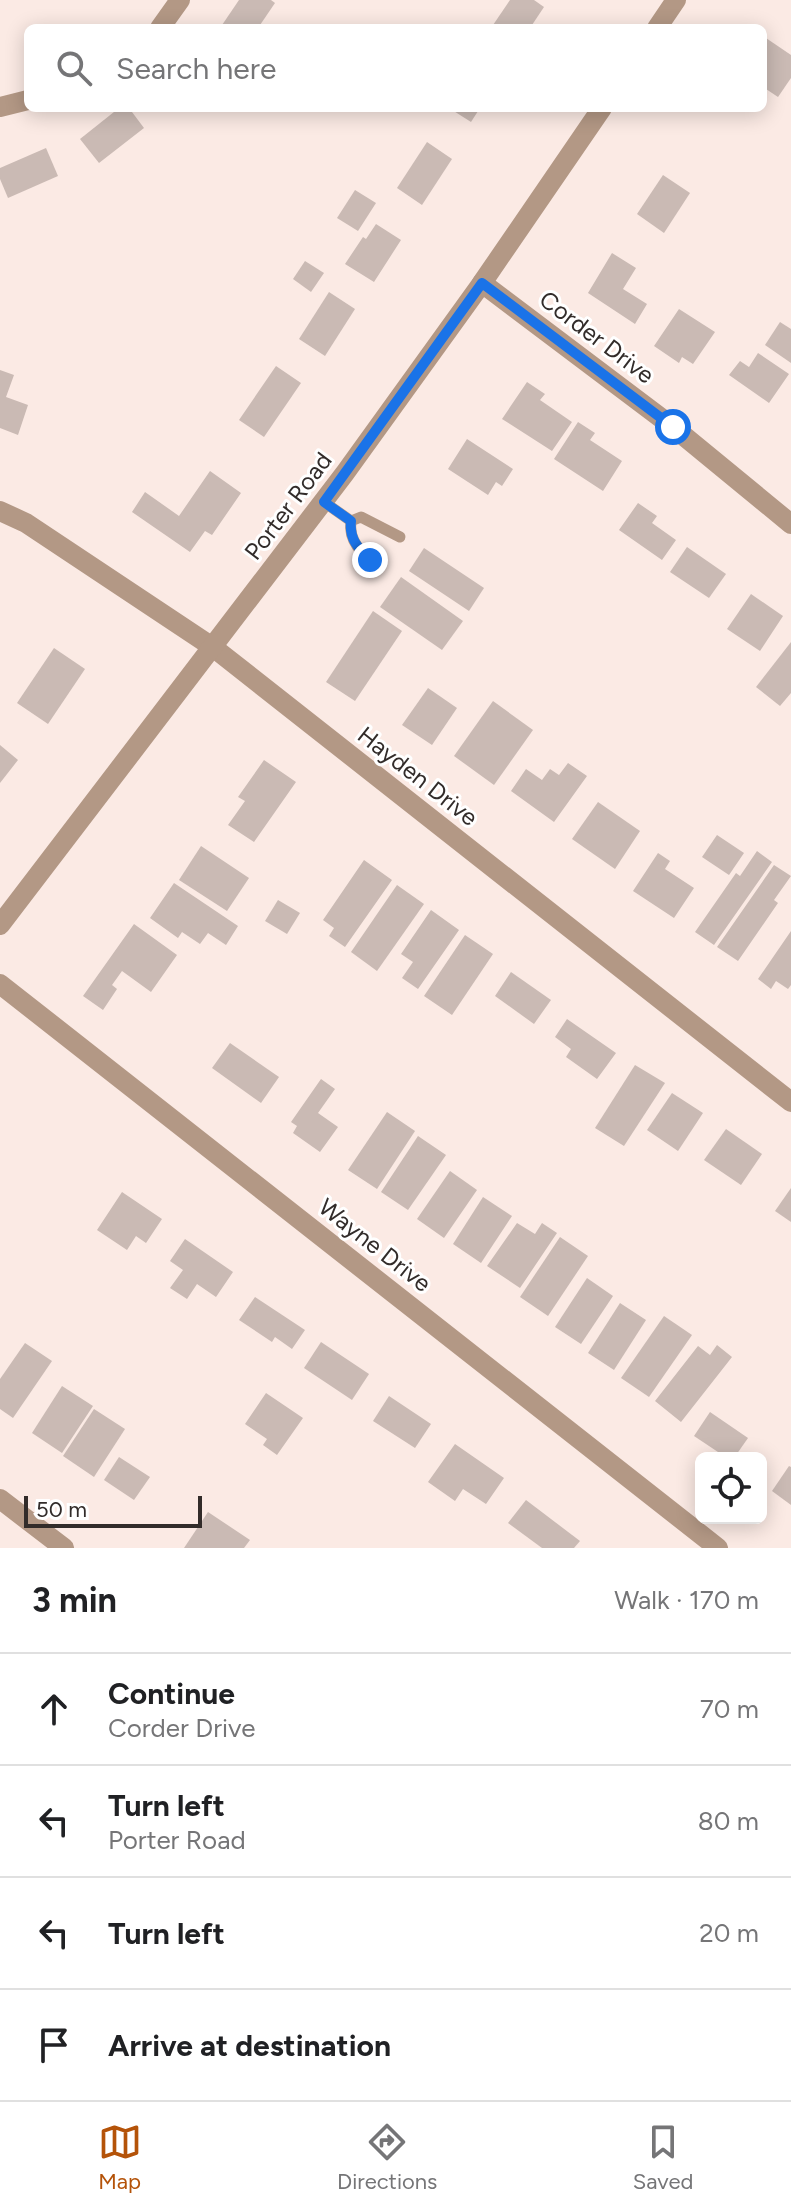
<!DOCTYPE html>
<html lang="en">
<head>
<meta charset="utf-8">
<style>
  body { margin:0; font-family:Figtree,sans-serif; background:#f2f2f2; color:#202124 }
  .controls { position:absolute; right:24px; bottom:24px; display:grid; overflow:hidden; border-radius:12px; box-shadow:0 4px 20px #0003 }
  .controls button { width:72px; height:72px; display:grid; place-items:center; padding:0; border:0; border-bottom:2px solid #e0e0e0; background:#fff; color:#202124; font:40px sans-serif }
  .scale { position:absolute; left:24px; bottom:20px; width:178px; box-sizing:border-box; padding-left:8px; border:4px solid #322c2a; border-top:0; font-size:22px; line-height:28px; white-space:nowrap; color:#322c2a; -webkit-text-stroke:6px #fff; paint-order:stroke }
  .stop { position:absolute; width:24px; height:24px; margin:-18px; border:6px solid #1a73e8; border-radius:50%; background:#fff }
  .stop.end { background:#1a73e8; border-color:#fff; box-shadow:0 2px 8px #0008 }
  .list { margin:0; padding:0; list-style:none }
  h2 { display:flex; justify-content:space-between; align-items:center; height:104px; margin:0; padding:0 32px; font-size:34px }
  h2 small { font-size:26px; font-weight:400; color:#757577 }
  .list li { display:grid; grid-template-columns:52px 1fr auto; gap:24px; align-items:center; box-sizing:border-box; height:112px; padding:0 32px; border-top:2px solid #e0e0e0 }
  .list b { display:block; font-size:30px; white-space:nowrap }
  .list p { margin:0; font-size:26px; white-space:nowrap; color:#757577 }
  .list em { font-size:26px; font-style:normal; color:#757577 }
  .icon { flex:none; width:44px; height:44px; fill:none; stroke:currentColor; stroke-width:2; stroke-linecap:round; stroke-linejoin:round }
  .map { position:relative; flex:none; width:791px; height:1548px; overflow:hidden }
  .search { position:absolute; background:#fff; box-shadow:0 4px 20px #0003; left:24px; right:24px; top:24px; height:88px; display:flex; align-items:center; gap:20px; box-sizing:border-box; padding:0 28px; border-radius:12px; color:#757577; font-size:30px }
  .sheet { height:552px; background:#fff }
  nav { display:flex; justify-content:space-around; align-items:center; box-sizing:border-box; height:112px; border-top:2px solid #e0e0e0; background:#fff; font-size:22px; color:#757577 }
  nav a { display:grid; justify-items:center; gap:4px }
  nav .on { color:#b45309 }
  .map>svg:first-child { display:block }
</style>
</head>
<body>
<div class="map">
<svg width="791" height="1548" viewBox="0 0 791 1548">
  <rect width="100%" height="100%" fill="#fbeae4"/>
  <!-- building -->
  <g fill="#cabab4">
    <polygon points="239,0 271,0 275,3 258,28 220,28"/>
    <polygon points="510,0 534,0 544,7 530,28 491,28"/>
    <polygon points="763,36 791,55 791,78 778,97 763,87"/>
    <polygon points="119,108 129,108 144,128 99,163 80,139"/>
    <polygon points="449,108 480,108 471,122"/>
    <polygon points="427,142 452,159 422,205 397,188"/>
    <polygon points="46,148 58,176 8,198 0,179 0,168"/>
    <polygon points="663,175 690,193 664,233 637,214"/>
    <polygon points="355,190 376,203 358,231 337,218"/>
    <polygon points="376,224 401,240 374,282 345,264 363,237 366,239"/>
    <polygon points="612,253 636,268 623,289 647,304 635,324 588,293"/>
    <polygon points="305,261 324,273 311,292 293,279"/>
    <polygon points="329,292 355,309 325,356 299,339"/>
    <polygon points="679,309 715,332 693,364 682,357 679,363 654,346"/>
    <polygon points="780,322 791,329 791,363 765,345"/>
    <polygon points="758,353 789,374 769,403 729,375 740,361 749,367"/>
    <polygon points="276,366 301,383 264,437 239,420"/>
    <polygon points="0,370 14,375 6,397 28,405 18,435 0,428"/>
    <polygon points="527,382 545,394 540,400 572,422 552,451 502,419"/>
    <polygon points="578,422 595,433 590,440 622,461 603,491 554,459"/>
    <polygon points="467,439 513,469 502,486 496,482 488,495 448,469"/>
    <polygon points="210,471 241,493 212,535 205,531 190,552 132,512 145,492 179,516"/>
    <polygon points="638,503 657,516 652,523 676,540 662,560 619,530"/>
    <polygon points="687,547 726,574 709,598 670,572"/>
    <polygon points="424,548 484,588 469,611 409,571"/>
    <polygon points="401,577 463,621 442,650 380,607"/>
    <polygon points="751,594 783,616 760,651 727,629"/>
    <polygon points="373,611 402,631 355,701 326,682"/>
    <polygon points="791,642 791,693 780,706 756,687"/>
    <polygon points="54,648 85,669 48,724 17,703"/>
    <polygon points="428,688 457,708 432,745 402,725"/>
    <polygon points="493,701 533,730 494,785 454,756"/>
    <polygon points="0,745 18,760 0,783"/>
    <polygon points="264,760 296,782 254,842 228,825 245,801 238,797"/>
    <polygon points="568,763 587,776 554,822 511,791 526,769 542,780 550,769 559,775"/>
    <polygon points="598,802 640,831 615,869 572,839"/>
    <polygon points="717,835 744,853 729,875 702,857"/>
    <polygon points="201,846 249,878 227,911 179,880"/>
    <polygon points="757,851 772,862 714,945 695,932 736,873 740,876"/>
    <polygon points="658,853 670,861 665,869 694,888 674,918 633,891"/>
    <polygon points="364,860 392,880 345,947 329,936 334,928 323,920"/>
    <polygon points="774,865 791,876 774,900 778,903 738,961 717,947"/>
    <polygon points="174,883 238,926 226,945 208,933 200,944 182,932 178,938 150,918"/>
    <polygon points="397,885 424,904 377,971 351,952"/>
    <polygon points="278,900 300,913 287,934 265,921"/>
    <polygon points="431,910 459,930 418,989 402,978 413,962 401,954"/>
    <polygon points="134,924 177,955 151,992 122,971 112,985 117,989 103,1010 83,996"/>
    <polygon points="791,931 791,985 788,989 776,981 771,989 758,979"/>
    <polygon points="465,935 493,954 452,1015 424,996"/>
    <polygon points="511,972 551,1000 534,1024 495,996"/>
    <polygon points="567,1019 616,1053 597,1079 566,1057 571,1049 555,1037"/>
    <polygon points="230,1043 279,1077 261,1103 212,1068"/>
    <polygon points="635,1065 665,1083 624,1146 595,1128"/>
    <polygon points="321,1079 335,1089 318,1113 338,1127 320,1152 293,1133 297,1126 291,1122"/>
    <polygon points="672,1093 703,1113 678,1151 647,1130"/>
    <polygon points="387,1112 415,1131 377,1189 348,1170"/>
    <polygon points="726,1129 762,1154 741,1185 704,1160"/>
    <polygon points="418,1136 446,1155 408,1210 381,1192"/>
    <polygon points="450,1171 477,1190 444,1238 417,1219"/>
    <polygon points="791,1188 791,1222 775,1211"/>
    <polygon points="122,1192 162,1219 146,1243 136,1236 127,1250 97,1230"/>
    <polygon points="483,1197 512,1216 481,1263 453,1244"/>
    <polygon points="517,1223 535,1234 542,1223 557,1233 520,1288 487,1266"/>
    <polygon points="560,1237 588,1256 548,1316 520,1297"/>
    <polygon points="185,1239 233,1272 216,1297 197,1284 187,1299 170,1288 183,1270 170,1261"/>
    <polygon points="587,1278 613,1296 581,1344 555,1327"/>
    <polygon points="255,1297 305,1330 292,1349 275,1337 272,1342 239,1320"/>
    <polygon points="620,1303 646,1320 614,1370 588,1353"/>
    <polygon points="664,1316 692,1335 649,1397 621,1378"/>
    <polygon points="321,1342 369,1374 352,1400 304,1368"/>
    <polygon points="25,1343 52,1361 13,1418 0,1409 0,1379"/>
    <polygon points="717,1345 732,1357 681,1422 655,1401 698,1346 710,1355"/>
    <polygon points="62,1386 93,1406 62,1453 32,1433"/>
    <polygon points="266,1393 303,1418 277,1455 263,1445 267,1439 245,1424"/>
    <polygon points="389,1396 431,1424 415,1448 373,1421"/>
    <polygon points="94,1409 125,1429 94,1477 63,1456"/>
    <polygon points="710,1412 748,1438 734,1458 727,1458 694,1436"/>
    <polygon points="455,1444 504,1478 486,1504 463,1489 455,1501 428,1482"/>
    <polygon points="119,1457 150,1477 134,1500 104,1480"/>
    <polygon points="789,1466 791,1467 791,1505 772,1491"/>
    <polygon points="526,1500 580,1541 574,1548 542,1548 508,1523"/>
    <polygon points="208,1512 250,1540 244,1548 184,1548"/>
  </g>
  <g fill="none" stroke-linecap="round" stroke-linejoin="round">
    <!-- service -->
    <g stroke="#b39885" stroke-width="11">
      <polyline points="324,502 351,521"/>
      <path d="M378,566c-16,-12 -30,-25 -27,-45l10,-4 39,20"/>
    </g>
    <!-- minor -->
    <g stroke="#b39885" stroke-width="20">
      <polyline points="160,28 180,0"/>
      <polyline points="0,107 28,100"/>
      <polyline points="482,283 673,427 791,524"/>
      <polyline points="0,511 26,523 214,648 791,1102"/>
      <polyline points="0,984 718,1548"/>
    </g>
    <!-- tertiary -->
    <g stroke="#b39885" stroke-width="20">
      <polyline points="657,28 676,0"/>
      <polyline points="0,925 345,473 482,283 602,108"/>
      <polyline points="0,1499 64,1548"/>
    </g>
  </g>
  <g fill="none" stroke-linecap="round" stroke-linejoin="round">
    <!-- route -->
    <path stroke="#1a73e8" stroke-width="10" d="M370,560c-12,-12 -21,-21 -19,-39l-27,-19 158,-219 191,144"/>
  </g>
  <g text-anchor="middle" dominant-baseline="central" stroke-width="6" stroke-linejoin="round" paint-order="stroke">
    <!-- street labels -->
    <g font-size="24" fill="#322c2a" stroke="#fff">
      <text transform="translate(597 337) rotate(37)">Corder Drive</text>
      <text transform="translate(288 506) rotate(-53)">Porter Road</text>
      <text transform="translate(418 776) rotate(38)">Hayden Drive</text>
      <text transform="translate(375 1245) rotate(38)">Wayne Drive</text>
    </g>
  </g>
</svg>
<div class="controls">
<button><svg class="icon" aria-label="locate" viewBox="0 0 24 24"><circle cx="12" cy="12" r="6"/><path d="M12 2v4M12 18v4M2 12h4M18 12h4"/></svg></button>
</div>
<div class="scale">50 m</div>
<div class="stop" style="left:673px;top:427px"></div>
<div class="stop end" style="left:370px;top:560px"></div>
<div class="search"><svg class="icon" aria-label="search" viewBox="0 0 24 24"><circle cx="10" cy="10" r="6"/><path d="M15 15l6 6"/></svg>Search here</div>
</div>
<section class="sheet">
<h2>3 min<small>Walk · 170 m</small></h2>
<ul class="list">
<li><svg class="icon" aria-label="ahead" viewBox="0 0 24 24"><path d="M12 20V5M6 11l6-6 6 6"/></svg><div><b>Continue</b><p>Corder Drive</p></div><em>70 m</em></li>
<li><svg class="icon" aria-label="left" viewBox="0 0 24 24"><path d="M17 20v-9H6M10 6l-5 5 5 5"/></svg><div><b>Turn left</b><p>Porter Road</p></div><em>80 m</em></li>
<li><svg class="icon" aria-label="left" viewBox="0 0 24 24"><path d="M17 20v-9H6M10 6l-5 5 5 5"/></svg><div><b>Turn left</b></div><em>20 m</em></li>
<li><svg class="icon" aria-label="arrive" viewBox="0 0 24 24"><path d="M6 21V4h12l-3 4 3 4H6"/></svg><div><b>Arrive at destination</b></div></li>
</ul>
</section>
<nav>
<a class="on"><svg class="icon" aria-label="map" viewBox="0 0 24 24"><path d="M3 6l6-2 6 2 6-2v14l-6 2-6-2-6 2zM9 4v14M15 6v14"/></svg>Map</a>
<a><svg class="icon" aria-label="directions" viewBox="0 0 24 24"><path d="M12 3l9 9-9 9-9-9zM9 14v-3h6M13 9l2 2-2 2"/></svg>Directions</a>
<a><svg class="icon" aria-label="saved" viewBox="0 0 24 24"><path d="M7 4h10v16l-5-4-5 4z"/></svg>Saved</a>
</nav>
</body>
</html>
